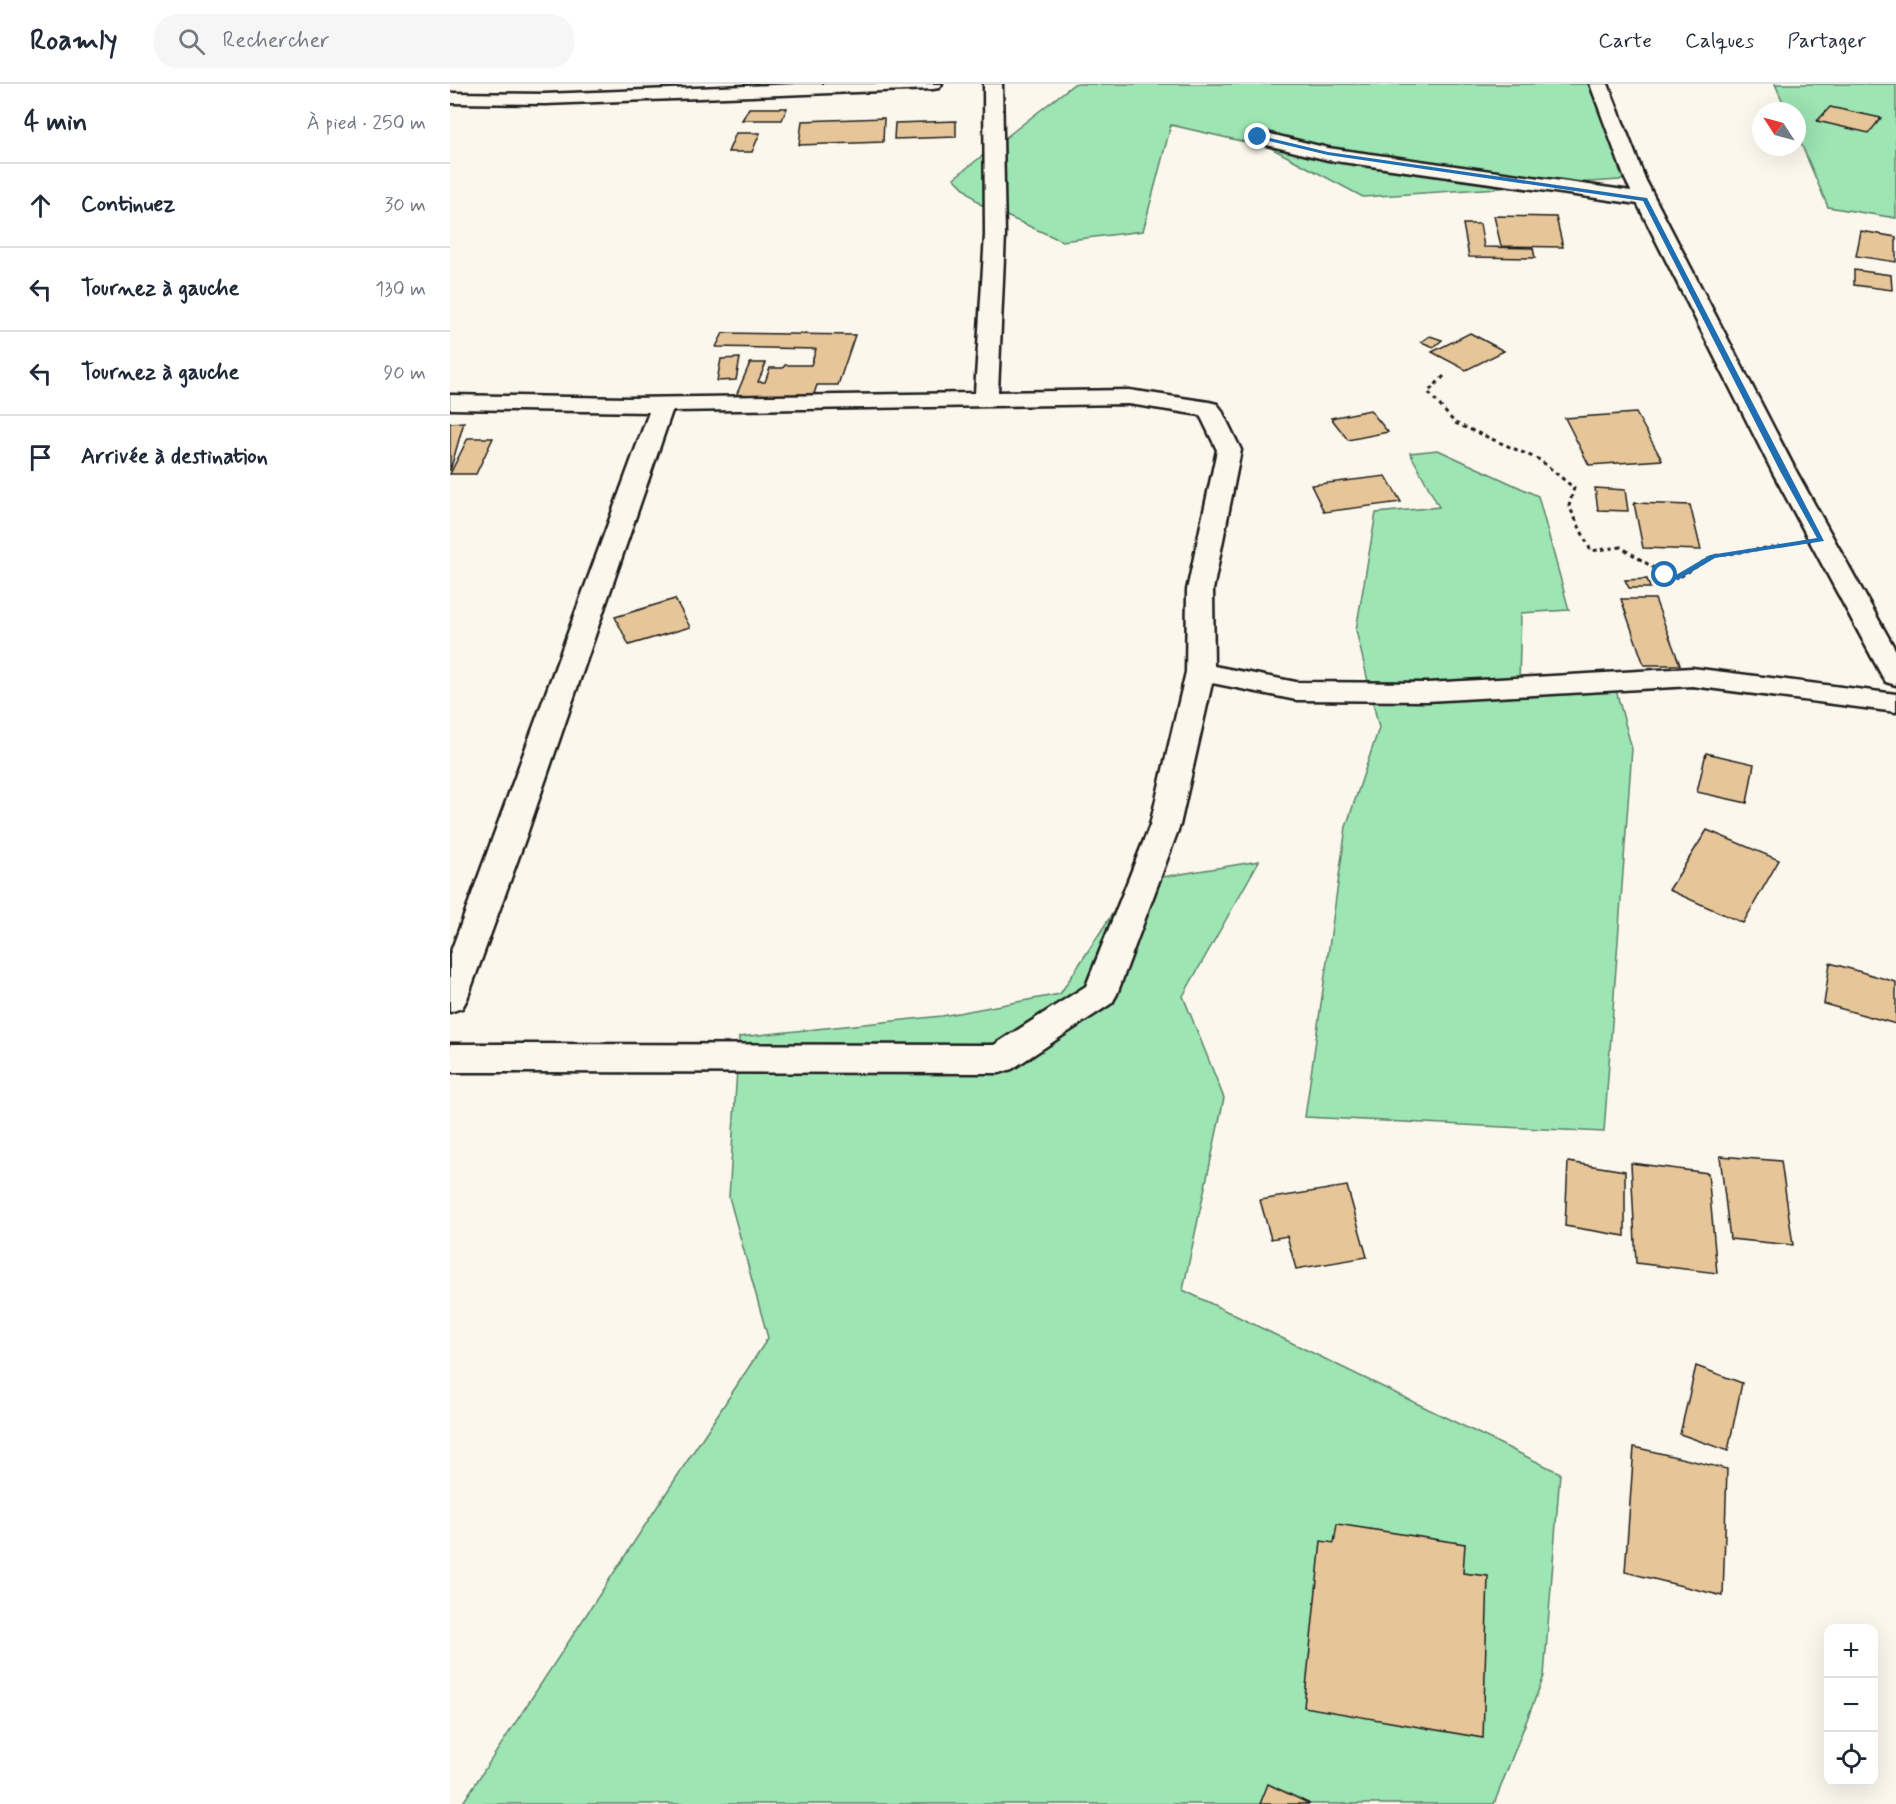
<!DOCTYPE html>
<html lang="fr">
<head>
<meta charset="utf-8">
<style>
  body { margin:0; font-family:Mynerve,sans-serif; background:#f6f6f7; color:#1f2937 }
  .controls { position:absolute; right:18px; bottom:18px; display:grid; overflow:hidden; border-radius:12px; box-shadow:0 6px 24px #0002 }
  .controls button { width:54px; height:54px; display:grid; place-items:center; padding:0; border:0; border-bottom:2px solid #e0e1e3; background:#fff; color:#1f2937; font:30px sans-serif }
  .compass { position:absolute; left:1302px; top:18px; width:54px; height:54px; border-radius:50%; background:#fff; box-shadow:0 6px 24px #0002; rotate:306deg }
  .stop { position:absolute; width:18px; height:18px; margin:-14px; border:4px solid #1f6fb2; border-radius:50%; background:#fff }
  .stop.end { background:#1f6fb2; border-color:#fff; box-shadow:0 2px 6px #0008 }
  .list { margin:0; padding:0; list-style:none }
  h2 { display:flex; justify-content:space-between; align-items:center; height:78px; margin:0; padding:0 24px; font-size:26px }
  h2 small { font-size:20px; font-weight:400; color:#747a83 }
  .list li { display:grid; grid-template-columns:39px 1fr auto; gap:18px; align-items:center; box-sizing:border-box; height:84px; padding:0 24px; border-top:2px solid #e0e1e3 }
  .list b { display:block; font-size:22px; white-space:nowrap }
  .list em { font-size:20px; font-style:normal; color:#747a83 }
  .icon { flex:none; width:33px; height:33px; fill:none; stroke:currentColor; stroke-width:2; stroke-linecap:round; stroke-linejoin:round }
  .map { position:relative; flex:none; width:1446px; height:1720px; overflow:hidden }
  header { display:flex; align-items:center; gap:36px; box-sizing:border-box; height:84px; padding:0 30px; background:#fff; border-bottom:2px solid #e0e1e3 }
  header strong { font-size:28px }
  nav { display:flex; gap:33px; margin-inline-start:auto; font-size:21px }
  .search { width:420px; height:54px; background:#f6f6f7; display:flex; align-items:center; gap:15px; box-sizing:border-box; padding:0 21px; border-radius:24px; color:#747a83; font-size:22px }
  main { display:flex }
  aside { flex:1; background:#fff }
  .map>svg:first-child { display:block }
</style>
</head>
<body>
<header>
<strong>Roamly</strong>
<div class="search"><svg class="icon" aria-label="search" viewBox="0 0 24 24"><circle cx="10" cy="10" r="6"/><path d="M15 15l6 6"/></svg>Rechercher</div>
<nav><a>Carte</a><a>Calques</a><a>Partager</a></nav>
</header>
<main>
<aside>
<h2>4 min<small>À pied · 250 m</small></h2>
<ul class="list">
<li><svg class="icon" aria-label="ahead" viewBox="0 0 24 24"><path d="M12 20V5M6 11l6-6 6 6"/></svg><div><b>Continuez</b></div><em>30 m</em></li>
<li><svg class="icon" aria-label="left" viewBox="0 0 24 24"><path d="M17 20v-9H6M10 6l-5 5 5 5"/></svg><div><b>Tournez à gauche</b></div><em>130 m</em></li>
<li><svg class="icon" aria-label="left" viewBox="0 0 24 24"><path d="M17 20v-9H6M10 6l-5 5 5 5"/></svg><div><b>Tournez à gauche</b></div><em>90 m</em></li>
<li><svg class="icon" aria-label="arrive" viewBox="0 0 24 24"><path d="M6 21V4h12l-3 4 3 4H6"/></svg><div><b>Arrivée à destination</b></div></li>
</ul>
</aside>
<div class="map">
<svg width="1446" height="1720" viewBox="0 0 1446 1720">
  <rect width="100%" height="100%" fill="#fbf7ec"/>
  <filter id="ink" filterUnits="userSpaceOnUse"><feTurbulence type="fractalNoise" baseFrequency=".0167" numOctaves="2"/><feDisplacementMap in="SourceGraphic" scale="12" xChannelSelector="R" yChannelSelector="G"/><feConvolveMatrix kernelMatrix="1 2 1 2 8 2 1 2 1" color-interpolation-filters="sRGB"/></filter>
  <g filter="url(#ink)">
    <!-- green -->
    <g fill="#9de5b3" stroke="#5c8068" stroke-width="1.5">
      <polygon points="624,0 1149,0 1185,95 913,113 821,64 721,41 693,147 612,157 530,120 504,94"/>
      <polygon points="1325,0 1446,0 1446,134 1378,123 1347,50 1347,27 1337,27"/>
      <polygon points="988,366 1088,412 1119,526 1071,529 1069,598 1166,606 1182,665 1154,1048 855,1033 896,743 929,644 906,546 926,429 989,423 960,369"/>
      <polygon points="809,777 733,912 774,1014 733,1206 1110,1389 1094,1592 1044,1720 12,1720 318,1254 279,1113 289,953 492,932 610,910 683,798"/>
    </g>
    <!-- building -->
    <g fill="#e6c698" stroke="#1c1c1c" stroke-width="1.5">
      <polygon points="1380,23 1431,34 1419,49 1367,37"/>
      <polygon points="299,24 337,24 332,36 292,36"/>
      <polygon points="434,34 433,58 349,61 352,37"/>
      <polygon points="506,37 506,53 444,55 445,39"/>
      <polygon points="286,49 310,49 302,68 278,68"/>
      <polygon points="1044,132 1106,133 1113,163 1051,162"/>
      <polygon points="1013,140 1030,140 1034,163 1083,164 1085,174 1019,173"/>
      <polygon points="1411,147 1446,153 1446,178 1406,172"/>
      <polygon points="1404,186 1441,191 1442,206 1404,201"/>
      <polygon points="273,249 405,251 388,301 367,301 363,313 286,312 300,279 316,279 308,298 315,298 320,284 333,284 335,281 361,281 366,265 266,263"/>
      <polygon points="1020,249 1054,267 1016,286 982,268"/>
      <polygon points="980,252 992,256 984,263 971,258"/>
      <polygon points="290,274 286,296 267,297 271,275"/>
      <polygon points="920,326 938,348 898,356 881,334"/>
      <polygon points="1186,329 1212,376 1139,381 1115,334"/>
      <polygon points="14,338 0,387 0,339"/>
      <polygon points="18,354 43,354 26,390 0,390"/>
      <polygon points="936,392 951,418 874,428 861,401"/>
      <polygon points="1145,404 1175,406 1178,427 1148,426"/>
      <polygon points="1184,419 1240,421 1251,466 1193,464"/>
      <polygon points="1197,495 1200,504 1179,504 1175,496"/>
      <polygon points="225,515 240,543 179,561 165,533"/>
      <polygon points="1171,515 1205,515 1230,581 1194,581"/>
      <polygon points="1256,669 1304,680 1297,719 1247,708"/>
      <polygon points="1257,746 1329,776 1293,839 1219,806"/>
      <polygon points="1380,879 1446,898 1446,940 1374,920"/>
      <polygon points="1270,1072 1331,1077 1343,1161 1280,1155"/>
      <polygon points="1118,1078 1175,1087 1175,1152 1115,1142"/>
      <polygon points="1181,1079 1258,1089 1267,1189 1186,1179"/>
      <polygon points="897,1102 917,1173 846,1185 837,1152 821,1155 810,1116"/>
      <polygon points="1246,1282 1292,1299 1278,1367 1230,1350"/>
      <polygon points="1184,1363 1277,1385 1273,1512 1175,1488"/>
      <polygon points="887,1440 1015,1460 1013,1489 1038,1492 1033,1654 854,1623 871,1457 884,1459"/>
      <polygon points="818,1700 860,1720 810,1720"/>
    </g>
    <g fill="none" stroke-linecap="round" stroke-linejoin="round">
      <defs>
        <g id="minor">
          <polygon points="347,0 492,0 489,4 483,5 95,20 0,19 0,9 95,10"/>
          <polygon points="534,0 552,0 555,151 548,308 679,306 759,318 767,320 771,325 791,366 763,506 764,582 846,598 977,599 1242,584 1446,610 1446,628 1242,602 977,617 846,616 762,599 730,741 667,910 662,919 562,985 550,989 0,988 0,960 544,961 636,902 700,741 736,588 737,506 767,366 750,331 679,320 222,327 76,753 17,915 12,924 0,928 0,870 199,328 0,325 0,311 178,314 525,309 535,151"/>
          <polygon points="808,47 878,64 1195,109 1202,111 1205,115 1202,119 1195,121 878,76 801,57 799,53 801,49"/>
        </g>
        <polygon id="tertiary" points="1140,0 1158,0 1195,95 1346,387 1446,567 1446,601 1436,598 1432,592 1322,387 1175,95"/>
      </defs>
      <!-- minor casing -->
      <use href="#minor" stroke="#1c1c1c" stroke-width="5"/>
      <!-- tertiary casing -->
      <use href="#tertiary" stroke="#1c1c1c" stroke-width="5"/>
      <!-- path -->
      <polyline stroke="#1c1c1c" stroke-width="3" stroke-dasharray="4 4" stroke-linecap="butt" points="994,292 978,308 1005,339 1090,376 1124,404 1119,422 1141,467 1171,463 1215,491 1228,494 1263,472 1330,462"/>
      <!-- minor -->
      <use href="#minor" fill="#fbf7ec" fill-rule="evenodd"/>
      <!-- tertiary -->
      <use href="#tertiary" fill="#fbf7ec" fill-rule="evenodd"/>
    </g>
  </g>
  <!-- route -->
  <polygon fill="#1f6fb2" points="808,51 878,68 1197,114 1374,457 1265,474 1228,496 1211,491 1215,489 1226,491 1260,471 1367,454 1330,387 1193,117 878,71 806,54"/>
</svg>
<div class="controls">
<button>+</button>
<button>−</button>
<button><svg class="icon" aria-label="locate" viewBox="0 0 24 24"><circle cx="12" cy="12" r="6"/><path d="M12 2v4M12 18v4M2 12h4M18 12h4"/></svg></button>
</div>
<svg class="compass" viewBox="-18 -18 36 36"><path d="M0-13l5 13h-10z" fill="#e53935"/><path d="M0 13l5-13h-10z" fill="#747a83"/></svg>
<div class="stop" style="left:1215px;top:491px"></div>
<div class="stop end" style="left:808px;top:53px"></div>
</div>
</main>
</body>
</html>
